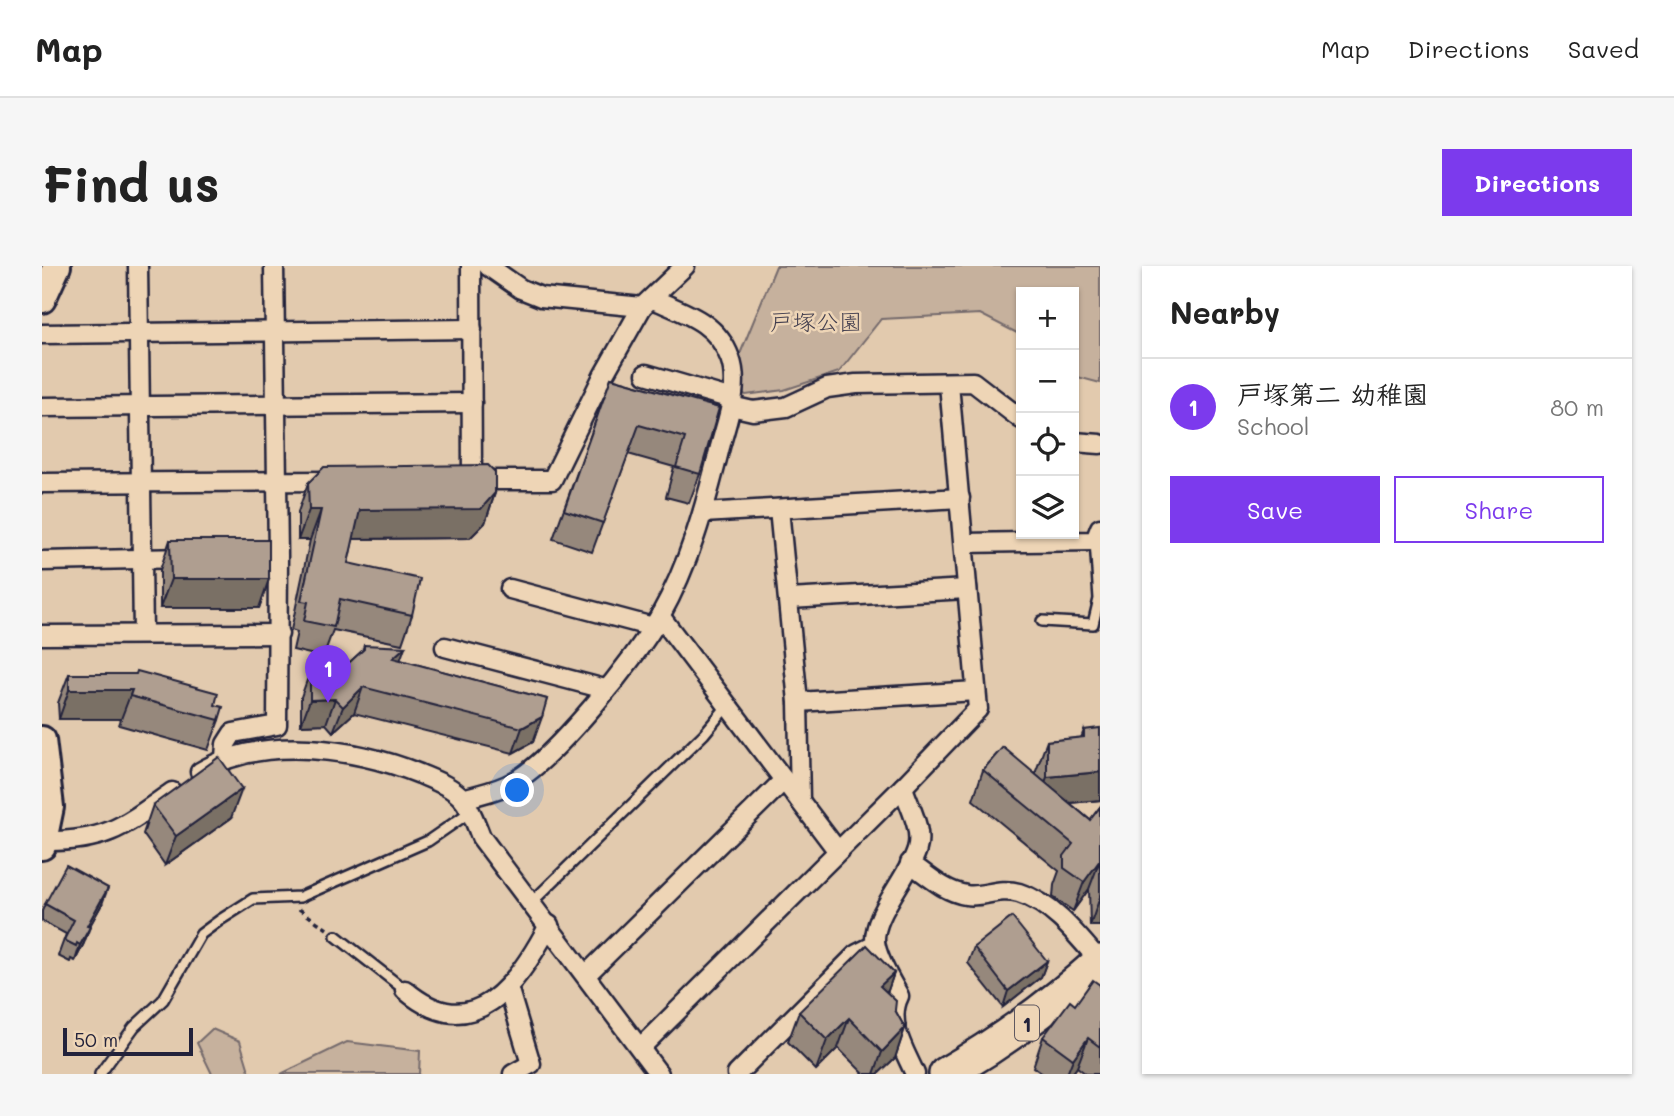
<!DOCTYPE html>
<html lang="en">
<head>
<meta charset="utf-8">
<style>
  body { margin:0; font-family:Mali,"Klee One",sans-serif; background:#f6f6f6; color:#222 }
  .controls { position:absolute; right:21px; top:21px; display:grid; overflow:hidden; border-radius:0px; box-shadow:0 2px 5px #0004 }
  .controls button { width:63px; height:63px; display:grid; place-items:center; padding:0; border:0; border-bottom:2px solid #e0e0e0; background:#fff; color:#222; font:35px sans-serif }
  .scale { position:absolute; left:21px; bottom:18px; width:130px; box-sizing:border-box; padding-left:7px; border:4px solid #22223b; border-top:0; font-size:19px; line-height:24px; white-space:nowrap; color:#22223b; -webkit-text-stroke:5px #eed5b6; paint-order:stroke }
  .you { position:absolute; left:476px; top:525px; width:24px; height:24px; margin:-18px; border:5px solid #fff; border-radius:50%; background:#1a73e8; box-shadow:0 0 0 10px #1a73e833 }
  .badge { display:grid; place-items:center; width:46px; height:46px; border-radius:50%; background:#7c3aed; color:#fff; font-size:23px; font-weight:700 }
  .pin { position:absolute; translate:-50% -58px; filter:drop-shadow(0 2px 4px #0008) }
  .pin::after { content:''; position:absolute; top:37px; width:24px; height:21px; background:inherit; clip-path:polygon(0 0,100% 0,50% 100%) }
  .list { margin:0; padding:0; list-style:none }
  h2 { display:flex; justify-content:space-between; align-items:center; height:91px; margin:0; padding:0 28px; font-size:30px }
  h2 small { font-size:23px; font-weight:400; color:#767676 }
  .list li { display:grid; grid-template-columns:46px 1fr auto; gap:21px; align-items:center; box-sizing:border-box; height:98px; padding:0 28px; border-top:2px solid #e0e0e0 }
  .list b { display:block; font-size:26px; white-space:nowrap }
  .list p { margin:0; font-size:23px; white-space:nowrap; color:#767676 }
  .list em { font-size:23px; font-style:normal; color:#767676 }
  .actions { display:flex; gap:14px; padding:21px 28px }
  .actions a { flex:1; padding:16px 0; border:2px solid #7c3aed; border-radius:0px; text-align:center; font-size:24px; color:#7c3aed }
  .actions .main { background:#7c3aed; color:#fff }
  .icon { flex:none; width:38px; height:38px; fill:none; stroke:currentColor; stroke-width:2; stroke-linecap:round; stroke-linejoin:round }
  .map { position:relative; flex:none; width:1058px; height:808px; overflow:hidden; border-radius:0px }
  header { display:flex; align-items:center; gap:42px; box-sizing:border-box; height:98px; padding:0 35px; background:#fff; border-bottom:2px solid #e0e0e0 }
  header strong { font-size:33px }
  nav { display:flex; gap:38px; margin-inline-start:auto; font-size:24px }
  .intro { display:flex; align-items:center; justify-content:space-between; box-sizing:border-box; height:168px; padding:0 42px }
  h1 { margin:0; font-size:49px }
  .button { padding:18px 32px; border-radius:0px; background:#7c3aed; color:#fff; font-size:24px; font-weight:700 }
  main { display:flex; gap:42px; padding:0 42px }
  aside { flex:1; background:#fff; border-radius:0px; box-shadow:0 2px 5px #0004 }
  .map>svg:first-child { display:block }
</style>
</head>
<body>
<header>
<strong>Map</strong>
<nav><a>Map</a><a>Directions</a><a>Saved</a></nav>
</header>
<div class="intro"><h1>Find us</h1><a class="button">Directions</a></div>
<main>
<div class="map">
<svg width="1058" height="808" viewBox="0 0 1058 808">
  <rect width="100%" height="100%" fill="#e2caae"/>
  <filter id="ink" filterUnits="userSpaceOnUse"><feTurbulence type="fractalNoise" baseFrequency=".0143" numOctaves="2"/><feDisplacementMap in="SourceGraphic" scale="14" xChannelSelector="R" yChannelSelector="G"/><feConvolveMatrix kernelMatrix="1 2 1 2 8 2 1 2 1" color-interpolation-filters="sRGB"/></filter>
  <g filter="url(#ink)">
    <!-- green -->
    <g fill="#c6b19d" stroke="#746a6c" stroke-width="2">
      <polygon points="734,0 1058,0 1058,117 1032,110 1032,26 979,26 979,69 938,48 839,53 797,106 742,124 704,129 699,126 696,93"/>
      <polygon points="170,763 198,775 208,808 170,808 155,777"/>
      <polygon points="305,776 378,785 377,808 239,808"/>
    </g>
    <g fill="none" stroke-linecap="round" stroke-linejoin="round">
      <defs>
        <g id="lane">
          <polyline points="1000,355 1051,358 1057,333 1053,275"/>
          <polyline points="490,636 662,468 686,439"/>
          <polyline points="294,670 363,724"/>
          <polyline points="58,808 92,761 121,734 159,668 178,654 211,633 258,631 386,575 428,546"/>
        </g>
        <g id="street">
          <polyline points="96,0 101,368"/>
          <polyline points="429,0 430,214"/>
          <polyline points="446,0 479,23 499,31 600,41"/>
          <polyline points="0,68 430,63"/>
          <polyline points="604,108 690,133"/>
          <polyline points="689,140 711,145 744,141 785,122 814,118 931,116 979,153"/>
          <polyline points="0,141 430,137"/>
          <polyline points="1032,176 1058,178"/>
          <polyline points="429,214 510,214 561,110 600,41 643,0"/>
          <polyline points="0,217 289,215"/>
          <polyline points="737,243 756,436 758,535"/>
          <polyline points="661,247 918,232"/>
          <polyline points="922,277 1053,275 1058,262"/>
          <polyline points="0,295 145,292"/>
          <polyline points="468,323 611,361"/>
          <polyline points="747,333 925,323"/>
          <polyline points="618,350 795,584"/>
          <polyline points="0,369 237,368"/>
          <polyline points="403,381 563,423"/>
          <polyline points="756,436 934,425"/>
          <polyline points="183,492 184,478 191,467 235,459 236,289 232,0"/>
          <path d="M158,506c62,-38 155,-24 220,2 14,6 31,12 42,24 9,10 14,27 19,39l178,237"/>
          <path d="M861,521c6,20 20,42 14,62 -7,27 -49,70 -41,98 4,17 15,34 23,49 -13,26 5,53 16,78"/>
          <path d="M421,533c16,-5 35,-8 50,-17 40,-21 124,-125 147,-166 29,-51 45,-109 59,-165 7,-28 22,-64 11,-93 -13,-36 -45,-45 -77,-59"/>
          <path d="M2,575c61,1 79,-14 128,-49"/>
          <path d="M868,597c17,12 35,29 56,32 17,3 32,-8 53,-2 33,10 59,43 81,69"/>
          <polyline points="544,709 742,514"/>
          <polyline points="466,721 489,798 471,808"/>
          <path d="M363,724c68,58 113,-6 144,-65"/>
          <polyline points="598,782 861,521 936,443 907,118"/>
          <polyline points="695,808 815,688 833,679"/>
        </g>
        <g id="secondary">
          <polyline points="0,33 15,0"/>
          <polyline points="0,474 8,541 0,580"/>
        </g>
        <path id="highway" d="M904,808c56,-32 106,-69 154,-112"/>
      </defs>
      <!-- lane casing -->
      <use href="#lane" stroke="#22223b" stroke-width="14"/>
      <!-- street casing -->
      <use href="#street" stroke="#22223b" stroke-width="23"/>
      <!-- secondary casing -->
      <use href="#secondary" stroke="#22223b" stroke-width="32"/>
      <!-- highway casing -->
      <use href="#highway" stroke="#22223b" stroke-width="38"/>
      <!-- path -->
      <polyline stroke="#22223b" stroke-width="3.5" stroke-dasharray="5 5" stroke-linecap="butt" points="257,643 285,663"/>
      <!-- lane -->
      <use href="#lane" stroke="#eed5b6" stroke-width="9"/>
      <!-- street -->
      <use href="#street" stroke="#eed5b6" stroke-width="18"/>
      <!-- secondary -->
      <use href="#secondary" stroke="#eed5b6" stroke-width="26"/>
      <!-- highway -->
      <use href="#highway" stroke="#eed5b6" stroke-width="33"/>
    </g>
    <!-- wall -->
    <g fill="#96887c" stroke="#22223b" stroke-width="2">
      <polygon points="569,112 677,142 658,208 647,237 624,231 632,201 586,188 550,286 511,273"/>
      <polygon points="266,217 453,227 443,257 428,272 311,273 306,297 370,349 360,378 291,364 281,391 251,384 255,366 249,364 268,274 256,274 256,246"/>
      <polygon points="128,274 227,313 217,342 118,342 118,304"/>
      <polygon points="322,379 358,394 505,433 491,476 471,487 312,447 291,466 284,458 259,459 259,431 268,406 297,406 320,385"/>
      <polygon points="27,408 173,439 177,454 166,484 77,459 79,453 17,453 16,437"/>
      <polygon points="1042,464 1058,534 1028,537 1048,554 1058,541 1058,660 1048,660 1047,623 1031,645 1011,631 1012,619 1017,605 931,534 941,504 994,509 994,505 1005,475 1039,472"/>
      <polygon points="111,539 189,552 123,599 101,568"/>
      <polygon points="3,638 60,638 47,661 42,677 33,695 29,693 28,696 16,690 24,668 0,655 0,645"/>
      <polygon points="932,681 1005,695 999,711 961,741 926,697"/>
      <polygon points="852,707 845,727 853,744 863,762 853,792 836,808 822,808 796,782 774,804 746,776 757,746"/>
      <polygon points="1058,719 1058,808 1044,808 1035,801 1030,808 1001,808 991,801 1001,771 1033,739"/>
    </g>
    <!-- shaded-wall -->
    <g fill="#7a6f65" stroke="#22223b" stroke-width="2">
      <polygon points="453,227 443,257 428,272 307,273 318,244"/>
      <polygon points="267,244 279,244 268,274 256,274"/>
      <polygon points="129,313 227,313 217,342 118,342"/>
      <polygon points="363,381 354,406 351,392"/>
      <polygon points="321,421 312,447 291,466 301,441"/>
      <polygon points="27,424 90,424 79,453 17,453"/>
      <polygon points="293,433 284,458 259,459 268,434"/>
      <polygon points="500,451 491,476 471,487 480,462"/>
      <polygon points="1058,506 1058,534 995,540 1005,511"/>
      <polygon points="200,523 189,552 123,599 134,570"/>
      <polygon points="1058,594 1047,623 1031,645 1042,616"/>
      <polygon points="66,622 60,638 39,676 45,660"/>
      <polygon points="1058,631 1058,660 1048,660"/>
      <polygon points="48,661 42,677 33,695 38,679"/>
      <polygon points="1005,695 999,711 961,741 966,725"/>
      <polygon points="852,707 842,736 838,720"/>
      <polygon points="807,752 796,782 774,804 785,774"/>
      <polygon points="863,762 853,792 836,808 832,808 840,786"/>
      <polygon points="1046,772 1035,801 1030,808 1025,808 1031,793"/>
    </g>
    <!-- building -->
    <g fill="#af9e90" stroke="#22223b" stroke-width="2">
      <polygon points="569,112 677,142 658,208 634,201 643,172 597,159 561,257 522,244"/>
      <polygon points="446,199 453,206 453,227 439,243 318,244 306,297 378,313 370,349 298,333 292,361 262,355 266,336 259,335 279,244 267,244 266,217 282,201"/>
      <polygon points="128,274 227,274 227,313 129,313"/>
      <polygon points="322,379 363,381 351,392 505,433 500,451 480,462 321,421 301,441 293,433 268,434 268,406 297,406 322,383"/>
      <polygon points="95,405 176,427 173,439 181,441 177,454 88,430 90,424 27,424 27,408 94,408"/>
      <polygon points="1058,462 1058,506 1005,511 1005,475 1042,471 1042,464"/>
      <polygon points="961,481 1048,554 1058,541 1058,617 1058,594 1042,616 1022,602 1022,590 1031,578 941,504"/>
      <polygon points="177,491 200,523 134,570 111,539"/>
      <polygon points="24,599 66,622 45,660 48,661 38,679 35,677 34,680 22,674 32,654 3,638"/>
      <polygon points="970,651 1005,695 966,725 932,681"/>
      <polygon points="825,679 852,707 838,720 854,735 853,744 863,762 840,786 807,752 785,774 757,746"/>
      <polygon points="1051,714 1058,719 1058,781 1046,772 1031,793 1001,771 1028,735 1033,739"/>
    </g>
  </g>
  <g text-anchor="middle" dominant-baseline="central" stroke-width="5" stroke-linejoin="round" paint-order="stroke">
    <!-- shield labels -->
    <rect fill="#eed5b6" stroke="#5f5860" stroke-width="2" x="973" y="739.5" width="24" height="35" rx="5"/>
    <g font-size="21" font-weight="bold" fill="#22223b">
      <text x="985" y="757">1</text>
    </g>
    <!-- park labels -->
    <g font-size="23" fill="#433f4f" stroke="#eed5b6">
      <text x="774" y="55">戸塚公園</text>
    </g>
  </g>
</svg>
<div class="controls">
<button>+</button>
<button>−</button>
<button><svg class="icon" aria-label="locate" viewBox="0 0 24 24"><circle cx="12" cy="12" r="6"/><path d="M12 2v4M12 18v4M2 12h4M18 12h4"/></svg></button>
<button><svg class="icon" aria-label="layers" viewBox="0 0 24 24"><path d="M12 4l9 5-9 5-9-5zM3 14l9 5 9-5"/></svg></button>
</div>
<div class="scale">50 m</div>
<div class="you"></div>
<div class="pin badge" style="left:286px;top:437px">1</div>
</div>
<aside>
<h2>Nearby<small></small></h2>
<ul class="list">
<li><span class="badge">1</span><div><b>戸塚第二 幼稚園</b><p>School</p></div><em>80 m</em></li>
</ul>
<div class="actions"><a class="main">Save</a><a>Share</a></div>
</aside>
</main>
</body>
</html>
